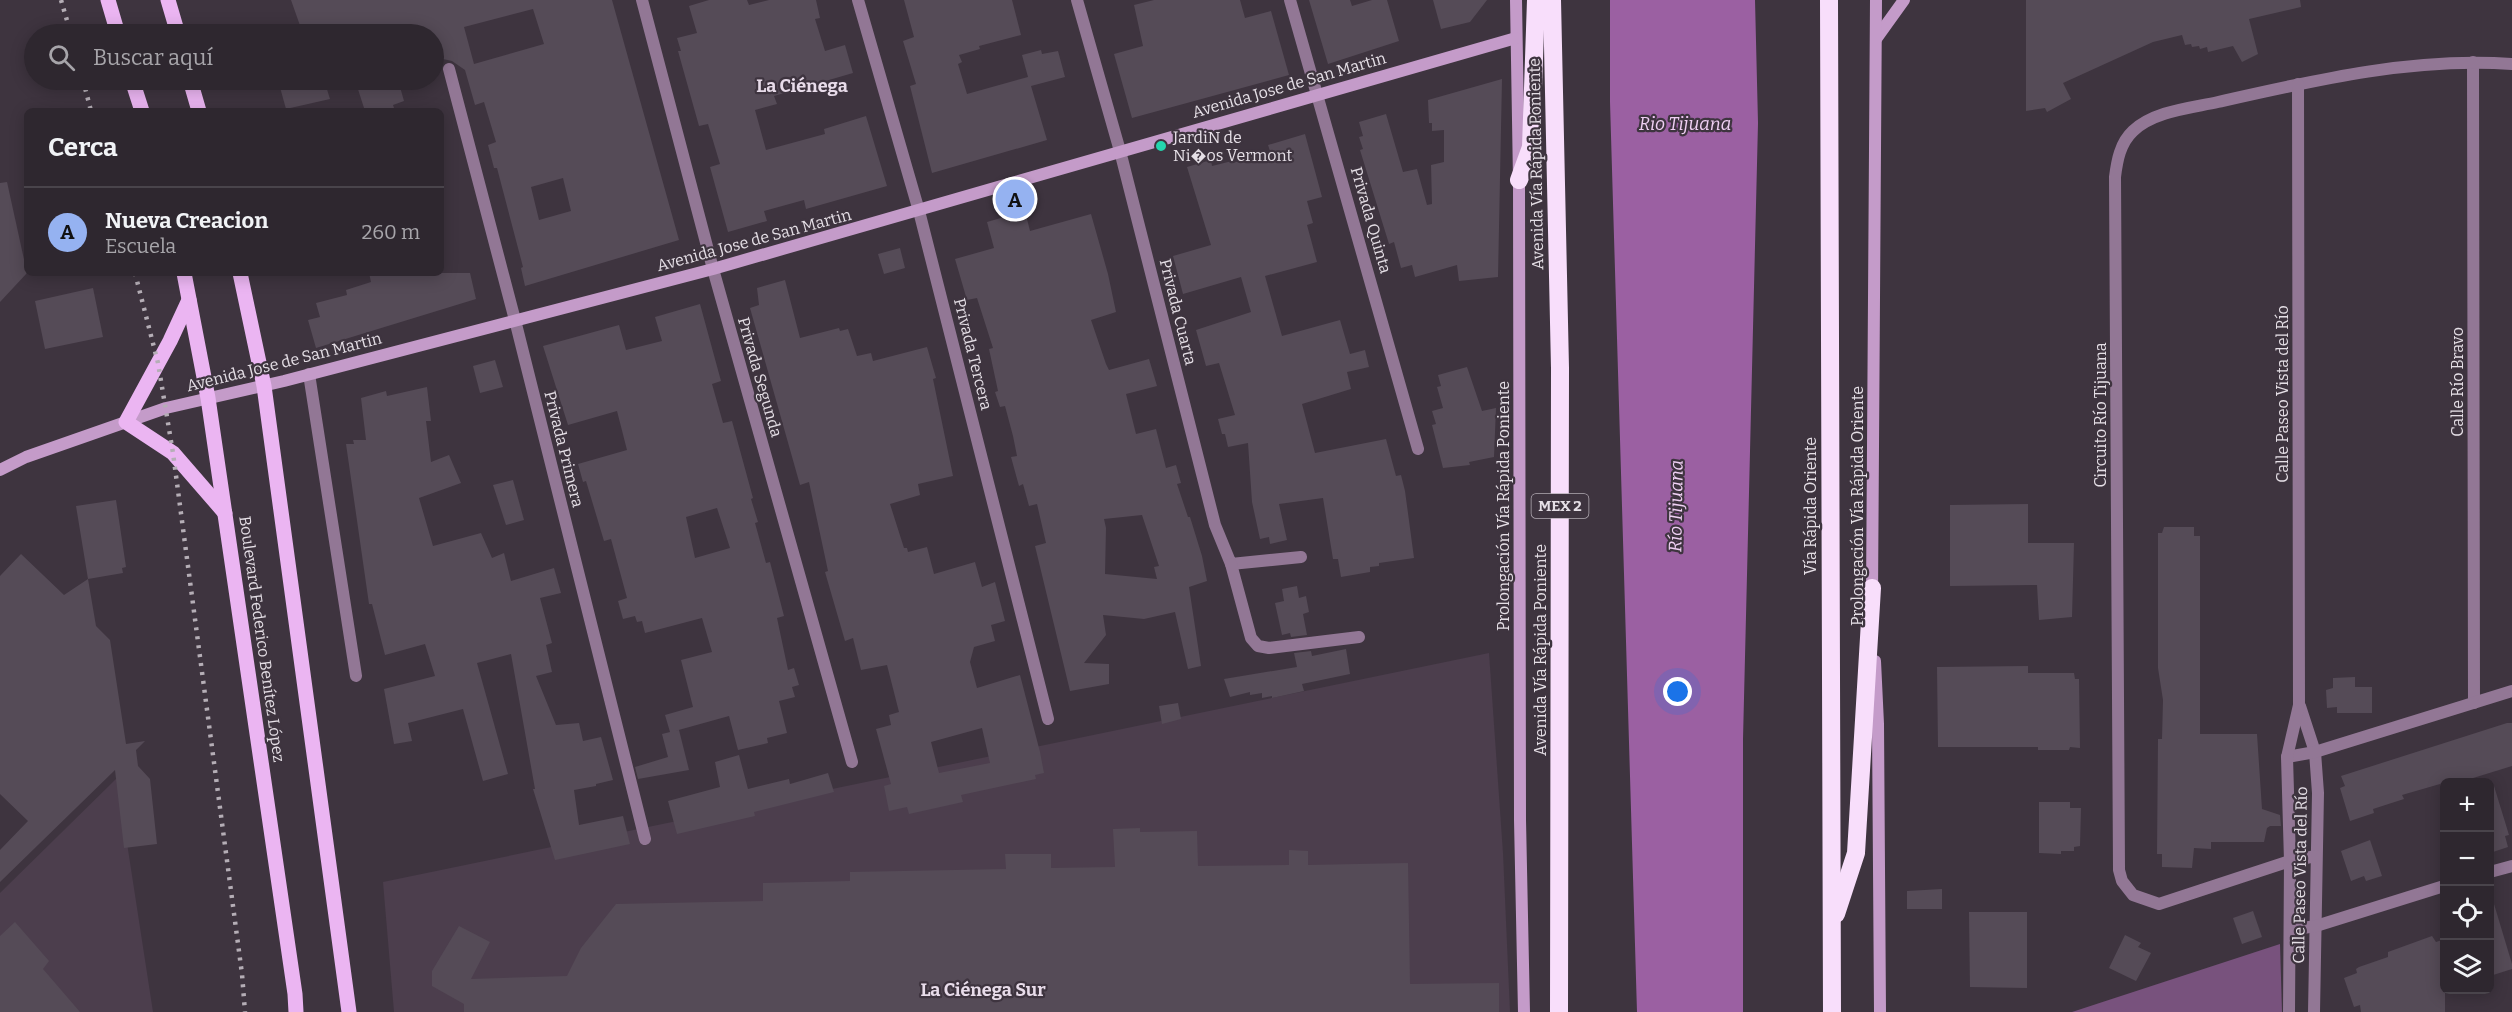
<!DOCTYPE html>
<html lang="es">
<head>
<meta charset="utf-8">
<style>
  body { margin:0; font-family:Bitter,serif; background:#362f37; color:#f1f3f6 }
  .controls { position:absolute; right:18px; bottom:18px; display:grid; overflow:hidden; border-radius:9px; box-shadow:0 3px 15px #0003 }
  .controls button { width:54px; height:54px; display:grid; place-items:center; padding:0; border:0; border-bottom:2px solid #49444b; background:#2e272f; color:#f1f3f6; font:30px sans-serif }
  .you { position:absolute; left:1678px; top:692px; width:21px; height:21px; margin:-15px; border:4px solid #fff; border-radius:50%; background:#1a73e8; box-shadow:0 0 0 9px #1a73e833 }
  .badge { display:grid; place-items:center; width:39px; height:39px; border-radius:50%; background:#95b2f1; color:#111; font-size:20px; font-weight:700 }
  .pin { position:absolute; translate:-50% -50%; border:3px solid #fff; box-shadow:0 2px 6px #0006 }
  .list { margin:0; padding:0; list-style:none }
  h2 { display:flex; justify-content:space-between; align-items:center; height:78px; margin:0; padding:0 24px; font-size:26px }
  h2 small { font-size:20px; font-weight:400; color:#a7a5aa }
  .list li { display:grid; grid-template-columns:39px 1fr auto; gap:18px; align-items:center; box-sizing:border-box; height:90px; padding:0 24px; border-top:2px solid #49444b }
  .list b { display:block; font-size:22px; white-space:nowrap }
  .list p { margin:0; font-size:20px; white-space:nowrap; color:#a7a5aa }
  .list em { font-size:20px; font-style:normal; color:#a7a5aa }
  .icon { flex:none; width:33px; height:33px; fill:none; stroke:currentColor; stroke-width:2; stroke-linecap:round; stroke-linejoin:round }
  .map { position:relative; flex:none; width:2512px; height:1012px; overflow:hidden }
  .search { position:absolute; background:#2e272f; box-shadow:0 3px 15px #0003; left:24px; top:24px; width:420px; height:66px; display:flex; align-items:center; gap:15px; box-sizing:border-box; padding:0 21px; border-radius:33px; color:#a7a5aa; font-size:22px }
  .panel { position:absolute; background:#2e272f; box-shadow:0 3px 15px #0003; left:24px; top:108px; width:420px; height:168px; border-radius:9px }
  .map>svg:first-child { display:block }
</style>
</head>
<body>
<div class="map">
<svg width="2512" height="1012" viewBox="0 0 2512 1012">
  <rect width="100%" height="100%" fill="#3e343f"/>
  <!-- built -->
  <g fill="#4c3e4d">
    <polygon points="1489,653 1503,853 1510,1012 394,1012 383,882"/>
    <polygon points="117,778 153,1012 0,1012 0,893"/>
  </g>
  <!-- green -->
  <polygon fill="#78527d" points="2280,944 2282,1012 2072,1012"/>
  <!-- water -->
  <polygon fill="#9b60a2" points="1610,0 1755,0 1758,123 1743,739 1743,1012 1637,1012 1610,102"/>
  <!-- building -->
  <g fill="#554b57" fill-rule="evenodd">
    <path d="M291,0h321l67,240 -154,46 -4,-18 2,-1 -26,-99h-3l-6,-23 8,-3 -12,-40 -9,3 -10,-35 -13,-9 -18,-4v-23h-131zM533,9l11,35 -70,20 -10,-37zM563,178l8,33 -32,9 -8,-33z"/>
    <polygon points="709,0 747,0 749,5 769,0 816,0 820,18 815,19 825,51 845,45 853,73 774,96 777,104 755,110 766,150 825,134 824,129 866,116 887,186 806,209 804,200 764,211 767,221 728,232 710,167 720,164 708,124 699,126 678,51 681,51 677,38 697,33 689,6"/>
    <polygon points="904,0 1012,0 1021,35 979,46 980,49 959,55 962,62 958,64 967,94 1028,77 1022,55 1041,50 1042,54 1058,51 1065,77 1031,86 1047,140 932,173 910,86 916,84 903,41 914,37"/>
    <polygon points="1154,0 1240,0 1245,18 1271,11 1289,75 1132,118 1114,54 1143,46 1134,5"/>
    <polygon points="1309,0 1350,0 1352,6 1372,0 1387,0 1399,41 1328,64"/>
    <polygon points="1433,0 1487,0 1470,22 1441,29"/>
    <polygon points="2026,0 2300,0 2301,7 2249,19 2258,54 2242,62 2233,46 2208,52 2207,47 2200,49 2199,46 2192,47 2191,44 2185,45 2182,35 2153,42 2063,83 2071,99 2047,112 2045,108 2026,111"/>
    <polygon points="1502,79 1498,277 1459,281 1457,265 1415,277 1412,265 1401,268 1394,242 1389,244 1360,150 1363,149 1359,137 1363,136 1359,122 1386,114 1403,172 1417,169 1427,205 1432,204 1431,165 1444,162 1444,130 1432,131 1432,123 1429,123 1428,100"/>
    <polygon points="278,80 324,80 330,99 286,109"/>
    <polygon points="355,80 398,80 404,101 393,105 395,111 365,111"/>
    <polygon points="1305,134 1322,197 1307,201 1313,223 1307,225 1317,262 1265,276 1282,336 1340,320 1350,354 1365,350 1369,367 1347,372 1351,389 1302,404 1315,453 1386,439 1396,476 1401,475 1405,491 1414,558 1379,563 1379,566 1370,567 1370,572 1341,577 1338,559 1333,559 1323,498 1279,504 1287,540 1270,544 1269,537 1260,539 1252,502 1248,443 1228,447 1225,434 1222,434 1218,419 1235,415 1219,363 1206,366 1196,330 1251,312 1241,277 1183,294 1173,256 1211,245 1187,167 1211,160 1212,166 1232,161 1233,163 1270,151 1268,145"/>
    <polygon points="7,182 27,273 0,302 0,183"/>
    <path d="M1025,211l5,20 61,-17 17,60 8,38 -25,8 15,44 3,6 40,-11 8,27 -31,8 10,40 20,-5 10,39 10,-3 5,18 -4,1 11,33h2l12,39 5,25 -18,6 12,79 -13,3 -13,-57 -31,7 -41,-4 3,20 -22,28 25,1v20l-39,7 -35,-145 11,-3 -9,-39 -8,2 -6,-22 -4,2 -8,-29 6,-1 -4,-20 -8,-30 -5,1 -5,-15 3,-1 -9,-42 4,-1 -16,-50 -10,2 -12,-41 39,-11 -7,-26zM1142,515l17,51 -5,1 3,12 -52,-5 1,-46 -2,-9z"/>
    <polygon points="900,248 905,268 884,274 878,254"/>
    <polygon points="369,273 470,273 476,299 316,348 308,320 320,317 316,303 347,295 346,290 371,282"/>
    <path d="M785,280l15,58 39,-10 1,3 8,-2 9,27 14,-3 2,8 54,-14 9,31 -3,1 20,97 -35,8 2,11 -30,9 14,44h3l1,4 19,-5 7,27 41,-12 7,25 13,-5 10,39 -14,4 4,16 -21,6 -4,15 7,26 43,-13 20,77 4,21 -9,2 1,4 -75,16 2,7 -54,12 -2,-7 -18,4 -5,-25 7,-2 -15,-55 15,-4 -2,-10 10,-3 -12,-47 -26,5 -8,-32 -8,3 -20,-69 3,-1 -19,-89 -9,3 -50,-177 9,-3 -2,-17zM982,728l8,35 -51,10 -8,-31z"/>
    <polygon points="93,288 103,337 45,349 35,301"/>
    <path d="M700,304l21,77 -9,3 11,39 9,-2 21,77 -2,1 7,23 -3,1 11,40 4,-1 14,54 -7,2 11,52 6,-2 5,17 -7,2 3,10 -16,4 8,32 -20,5 1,5 -30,7 -9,-34 -54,15 4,-1 10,40 -51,9 -3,-12 33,-10 -6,-23 8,-2 -5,-17 28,-8 -12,-47 31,-8 -10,-34 -57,15 -3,-12 -5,1 -2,-6 -12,3 -5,-18 9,-3 -16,-59 -7,2 -18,-60 -3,1 -5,-18 49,-14 -10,-39 -49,14 -25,-79 76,-21 7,25 36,-9 -7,-24zM717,508l13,40 -35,10 -9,-41z"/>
    <polygon points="495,360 503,387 480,393 473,366"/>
    <polygon points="1467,367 1482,411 1496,408 1494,457 1469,462 1470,465 1443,468 1432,425 1436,424 1432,411 1443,408 1437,387 1441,386 1438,375"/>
    <polygon points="427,387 431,421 426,421 431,462 449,455 461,483 419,498 433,546 481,533 492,558 504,553 511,581 554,568 561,593 540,598 552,643 546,645 552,672 536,676 556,725 579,723 583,741 601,737 613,780 596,784 596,786 574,790 579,825 623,816 630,844 555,860 533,789 535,789 511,654 477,663 508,774 483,781 463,709 408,723 412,741 394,744 384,689 435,676 425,644 385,655 372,604 369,604 346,444 354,444 353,440 366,440 361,398 386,391 387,396"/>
    <polygon points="513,480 524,520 506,525 493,485"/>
    <polygon points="116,500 126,567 122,568 123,573 88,579 76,506"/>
    <polygon points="2028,504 2028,543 2074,543 2072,617 2039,620 2037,585 1950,586 1950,505"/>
    <polygon points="2164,527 2194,527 2194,536 2200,536 2200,734 2257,734 2262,809 2280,815 2281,826 2270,826 2267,828 2264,842 2211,842 2211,849 2194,848 2192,868 2162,867 2162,854 2157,854 2158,739 2162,739 2163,700 2158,668 2158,533 2162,533"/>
    <polygon points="21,554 64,595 88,579 96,626 110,640 126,744 145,741 136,750 138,766 150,779 157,844 124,848 115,770 0,882 0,850 28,821 0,794 0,576"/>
    <polygon points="1297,586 1299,598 1306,596 1309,612 1303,614 1307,635 1291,637 1290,633 1282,635 1275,603 1284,601 1282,589"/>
    <polygon points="1346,649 1350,674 1302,684 1304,691 1272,698 1272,696 1262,698 1262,693 1250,695 1250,692 1230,697 1224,679 1297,667 1294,653 1311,651 1312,656"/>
    <polygon points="2028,666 2028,673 2074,673 2075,679 2079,679 2080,748 2070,747 2069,750 2038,750 2038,747 1938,747 1937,667"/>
    <polygon points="2355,677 2355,687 2372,687 2372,713 2337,713 2337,707 2327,708 2326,690 2333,688 2333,678"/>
    <polygon points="1178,703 1181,719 1162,724 1159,706"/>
    <polygon points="2507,723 2512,723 2512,766 2457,783 2445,783 2445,787 2441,788 2440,784 2402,795 2404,799 2373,809 2374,813 2350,821 2340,788 2345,786 2341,776"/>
    <polygon points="739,755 748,789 789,779 790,784 828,773 834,792 754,812 755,816 677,834 668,801 720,787 715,762"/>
    <polygon points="2494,786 2509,835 2505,836 2508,847 2490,853 2490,787"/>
    <polygon points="2039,802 2070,802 2070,808 2081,808 2080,846 2074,847 2074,851 2061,851 2061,854 2039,853"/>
    <polygon points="1140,828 1140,832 1197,831 1198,866 1289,865 1289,850 1308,851 1308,865 1408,863 1410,984 1499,983 1499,1012 464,1012 464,1004 432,986 432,971 459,926 490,942 471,979 567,976 581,948 616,904 763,901 763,883 850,881 850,872 1006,869 1005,854 1051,854 1051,868 1115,867 1113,829"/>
    <polygon points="2370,840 2382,876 2366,881 2364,876 2351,881 2341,851"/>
    <polygon points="1942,889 1942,909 1907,909 1907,891"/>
    <polygon points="2490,904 2494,904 2512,964 2512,969 2490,976"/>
    <polygon points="2253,911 2262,937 2242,944 2233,918"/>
    <polygon points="1969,912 2027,912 2027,988 1970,987"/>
    <polygon points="15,922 49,961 43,969 80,1012 0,1012 0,936"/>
    <polygon points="2125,935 2141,943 2138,947 2151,953 2136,981 2109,968"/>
    <polygon points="2432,936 2436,942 2445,939 2445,1012 2361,1012 2360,1005 2354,1007 2344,978 2357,973 2356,969 2359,967 2388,957 2388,952"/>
  </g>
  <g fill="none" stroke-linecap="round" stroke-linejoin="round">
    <!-- street -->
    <g stroke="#927795" stroke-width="12">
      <polyline points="642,0 713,269 852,762"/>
      <polyline points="858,0 919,211 1048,719"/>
      <polyline points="1077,0 1120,151 1215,525 1231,564 1301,557"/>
      <polyline points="1290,0 1418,449"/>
      <polyline points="2473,62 2474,703"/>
      <polyline points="449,69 515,320 645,839"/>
      <polyline points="309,374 356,676"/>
      <polyline points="1231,564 1251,638 1258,646 1269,648 1359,637"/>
      <polyline points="2300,706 2315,752 2318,793 2314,1012"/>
      <polyline points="2287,757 2315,752 2512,691"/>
      <path d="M2316,856l-26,5 -131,43 -26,-9 -11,-14 -3,-11 -4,-693c2,-16 5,-34 18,-46 21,-20 58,-23 85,-29 97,-22 195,-45 294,-38"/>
      <polyline points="2490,872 2512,866"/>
      <polyline points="2290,930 2316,926 2444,886"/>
      <polyline points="2289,1012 2290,861 2287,757 2299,705 2298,84"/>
    </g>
    <!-- secondary -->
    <g stroke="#c49bc9" stroke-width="12">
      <polyline points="1516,0 1519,180 1520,820 1524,1012"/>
      <polyline points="1876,39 1904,0"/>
      <polyline points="0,470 26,457 166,408 284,381 713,269 1516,38"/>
      <polyline points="1872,596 1876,0"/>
      <polyline points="1875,661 1878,724 1880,1012"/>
    </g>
    <!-- primary -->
    <g stroke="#ebb5f2" stroke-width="15">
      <polyline points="108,0 118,34"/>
      <polyline points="168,0 178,34"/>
      <polyline points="132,80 142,111"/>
      <polyline points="190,80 199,111"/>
      <polyline points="184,273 208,398 295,994 296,1012"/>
      <polyline points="240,273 264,386 349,1012"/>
      <polyline points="189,300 170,341 126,422 173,453 225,513"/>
    </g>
    <!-- highway -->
    <g stroke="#f8defb" stroke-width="18">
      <polyline points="1552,0 1560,368 1559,1012"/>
      <polyline points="1829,0 1832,1012"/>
      <polyline points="1519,180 1531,147 1536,0"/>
      <polyline points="1836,914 1856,853 1872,588"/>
    </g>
    <!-- rail -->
    <g stroke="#b5aeb6" stroke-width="4.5" stroke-dasharray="3 6" stroke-linecap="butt">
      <polyline points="61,0 71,34"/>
      <polyline points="83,80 91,111"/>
      <polyline points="135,273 158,363 173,453 242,974 245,1012"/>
    </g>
  </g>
  <!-- markers -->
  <circle fill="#24d5ae" stroke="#3e343f" stroke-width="2" cx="1161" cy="146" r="6"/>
  <g text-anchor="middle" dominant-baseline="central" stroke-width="4.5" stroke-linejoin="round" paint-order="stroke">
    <!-- shield labels -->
    <rect fill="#3e343f" stroke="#b3acb4" stroke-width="1.5" x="1531.5" y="494" width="57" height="24" rx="4.5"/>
    <g font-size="15" font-weight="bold" fill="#e5dfe6">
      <text x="1560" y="506">MEX 2</text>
    </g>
    <!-- street labels -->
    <g font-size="16" fill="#e5dfe6" stroke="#3e343f">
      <text transform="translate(1289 85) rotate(-16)">Avenida Jose de San Martin</text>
      <text transform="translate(1536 164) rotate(-91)">Avenida Vía Rápida Poniente</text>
      <text transform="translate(1371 220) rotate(74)">Privada Quinta</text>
      <text transform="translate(754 240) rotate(-15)">Avenida Jose de San Martin</text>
      <text transform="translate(1178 312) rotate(76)">Privada Cuarta</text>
      <text transform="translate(973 354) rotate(76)">Privada Tercera</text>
      <text transform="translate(284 362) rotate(-14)">Avenida Jose de San Martin</text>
      <text transform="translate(760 377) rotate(74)">Privada Segunda</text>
      <text transform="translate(2457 382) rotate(-90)">Calle Río Bravo</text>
      <text transform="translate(2282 394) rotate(-90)">Calle Paseo Vista del Río</text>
      <text transform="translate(2100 415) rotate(-90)">Circuito Río Tijuana</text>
      <text transform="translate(564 449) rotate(76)">Privada Primera</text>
      <text transform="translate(1503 506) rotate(-90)">Prolongación Vía Rápida Poniente</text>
      <text transform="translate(1810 506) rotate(-90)">Vía Rápida Oriente</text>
      <text transform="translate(1857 506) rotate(-90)">Prolongación Vía Rápida Oriente</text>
      <text transform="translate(262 639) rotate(82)">Boulevard Federico Benítez López</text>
      <text transform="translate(1540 650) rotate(-90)">Avenida Vía Rápida Poniente</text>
      <text transform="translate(2300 875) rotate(-89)">Calle Paseo Vista del Río</text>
    </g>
    <!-- poi labels -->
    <g font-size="16" fill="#e5dfe6" stroke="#3e343f" text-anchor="start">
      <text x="1173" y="137">JardiN de<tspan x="1173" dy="18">Ni�os Vermont</tspan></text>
    </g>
    <!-- neighbourhood labels -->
    <g font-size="18" font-weight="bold" fill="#e8dcea" stroke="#3e343f">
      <text x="802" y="86">La Ciénega</text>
      <text x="983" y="990">La Ciénega Sur</text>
    </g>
    <!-- water labels -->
    <g font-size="18" font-style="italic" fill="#f0d0f4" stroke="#3e343f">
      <text x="1685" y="124">Rio Tijuana</text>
      <text transform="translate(1676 506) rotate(-89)">Río Tijuana</text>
    </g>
  </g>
</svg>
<div class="controls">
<button>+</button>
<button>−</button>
<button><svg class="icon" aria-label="locate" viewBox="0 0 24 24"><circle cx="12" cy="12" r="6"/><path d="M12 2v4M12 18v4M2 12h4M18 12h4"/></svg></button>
<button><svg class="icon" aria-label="layers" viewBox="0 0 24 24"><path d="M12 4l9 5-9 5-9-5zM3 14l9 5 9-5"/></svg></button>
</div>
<div class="you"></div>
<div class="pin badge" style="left:1015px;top:199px">A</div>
<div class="search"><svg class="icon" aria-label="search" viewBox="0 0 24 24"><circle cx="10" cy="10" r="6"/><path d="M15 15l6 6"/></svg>Buscar aquí</div>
<section class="panel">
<h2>Cerca<small></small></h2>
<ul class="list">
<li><span class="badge">A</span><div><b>Nueva Creacion</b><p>Escuela</p></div><em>260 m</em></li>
</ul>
</section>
</div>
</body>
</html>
